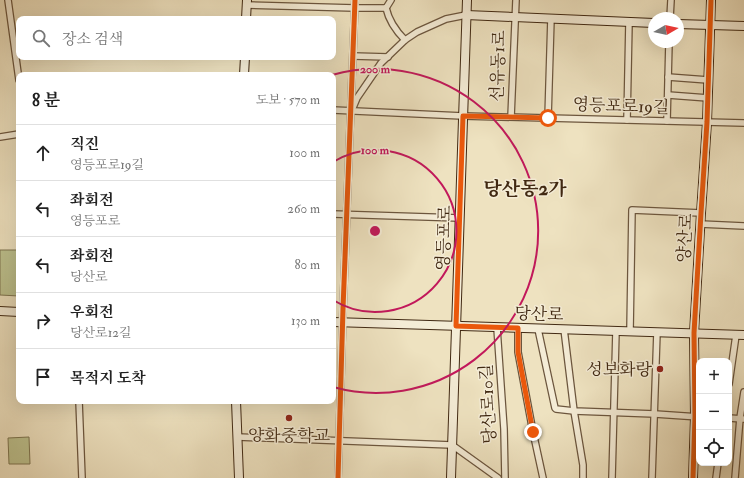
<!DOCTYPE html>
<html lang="ko">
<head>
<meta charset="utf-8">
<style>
  body { margin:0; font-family:"IM FELL Double Pica","Noto Serif KR",serif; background:#f2f2f2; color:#222 }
  .controls { position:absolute; right:12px; bottom:12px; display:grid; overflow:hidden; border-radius:8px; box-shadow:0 4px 16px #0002 }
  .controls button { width:36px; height:36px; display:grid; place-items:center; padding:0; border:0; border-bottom:1px solid #e0e0e0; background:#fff; color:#222; font:20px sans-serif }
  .compass { position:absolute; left:648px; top:12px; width:36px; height:36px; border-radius:50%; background:#fff; box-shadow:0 4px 16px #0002; rotate:81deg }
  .stop { position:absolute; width:12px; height:12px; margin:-9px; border:3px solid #ea580c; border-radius:50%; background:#fff }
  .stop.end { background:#ea580c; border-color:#fff; box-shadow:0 1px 4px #0008 }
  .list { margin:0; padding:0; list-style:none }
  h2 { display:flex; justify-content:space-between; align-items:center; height:52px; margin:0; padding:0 16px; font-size:17px }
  h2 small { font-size:13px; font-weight:400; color:#767676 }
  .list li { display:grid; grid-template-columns:26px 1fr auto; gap:12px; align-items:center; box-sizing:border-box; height:56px; padding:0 16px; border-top:1px solid #e0e0e0 }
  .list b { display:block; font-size:15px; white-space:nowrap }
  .list p { margin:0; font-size:13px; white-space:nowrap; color:#767676 }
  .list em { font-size:13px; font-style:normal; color:#767676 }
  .icon { flex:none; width:22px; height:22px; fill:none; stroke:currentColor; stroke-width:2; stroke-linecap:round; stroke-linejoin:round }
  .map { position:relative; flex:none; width:744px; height:478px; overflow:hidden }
  .search { position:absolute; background:#fff; box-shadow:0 4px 16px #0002; left:16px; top:16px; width:320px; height:44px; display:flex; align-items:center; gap:10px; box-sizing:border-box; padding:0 14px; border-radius:8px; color:#767676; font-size:15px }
  .panel { position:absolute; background:#fff; box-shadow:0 4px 16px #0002; left:16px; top:72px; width:320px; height:332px; border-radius:8px }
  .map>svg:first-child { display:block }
</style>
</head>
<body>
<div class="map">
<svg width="744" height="478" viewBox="0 0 744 478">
  <rect width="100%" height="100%" fill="#eee2c0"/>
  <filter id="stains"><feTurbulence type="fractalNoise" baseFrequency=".005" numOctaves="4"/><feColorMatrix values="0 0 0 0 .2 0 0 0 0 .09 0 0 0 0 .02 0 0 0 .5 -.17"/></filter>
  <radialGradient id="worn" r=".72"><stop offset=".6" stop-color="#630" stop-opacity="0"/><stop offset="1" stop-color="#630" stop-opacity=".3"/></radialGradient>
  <!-- green -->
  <g fill="#bdc28f" stroke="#7e7550">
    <polygon points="0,250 19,250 19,296 0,295"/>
    <polygon points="29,437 30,464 9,464 8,438"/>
  </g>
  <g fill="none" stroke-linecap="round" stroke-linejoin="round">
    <defs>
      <g id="street">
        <polyline points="8,0 19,80"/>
        <polyline points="247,5 355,8 386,8"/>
        <path d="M386,8c3,13 10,23 19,32"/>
        <polyline points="386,8 391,0"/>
        <polyline points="670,18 671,0"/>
        <polyline points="353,56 388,57"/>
        <polyline points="668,77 708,80"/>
        <polyline points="668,95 708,98"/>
        <polyline points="333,110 463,116 744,123"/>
        <polyline points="352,110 357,98 381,63 405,40 417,32 446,19 466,15"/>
        <polyline points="511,117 516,0"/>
        <polyline points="548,118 551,18"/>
        <polyline points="627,120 629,22"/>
        <polyline points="667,121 669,42"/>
        <polyline points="0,137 19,134"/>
        <polyline points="333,214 460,218"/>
        <polyline points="700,224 744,226"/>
        <polyline points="497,328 504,429 505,478"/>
        <polyline points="518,328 518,352 533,432 543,478"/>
        <polyline points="538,329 555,408 556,409 574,411 655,414 699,417"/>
        <polyline points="564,329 574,411 583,465 583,478"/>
        <polyline points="630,331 632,210 701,213"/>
        <polyline points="729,384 736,335"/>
        <polyline points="79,401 82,478"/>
        <polyline points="729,418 743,419"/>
        <polyline points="238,437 452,445 498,478"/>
        <polyline points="338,478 343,309 355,0"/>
        <polyline points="612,478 616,331"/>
        <polyline points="652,478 657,332"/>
        <polyline points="716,478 718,463"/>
        <polyline points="735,478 740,418 744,392"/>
      </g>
      <g id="secondary">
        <polyline points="466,15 654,23"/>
        <polyline points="246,19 247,0"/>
        <polyline points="678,24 744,26"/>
        <polyline points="244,75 245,57"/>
        <polyline points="0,311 19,312"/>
        <polyline points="333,322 744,335"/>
        <polyline points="236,401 239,478"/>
        <polyline points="451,478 467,0"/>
        <polyline points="693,478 695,417 694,333 701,213 707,122 711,0"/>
      </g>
    </defs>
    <!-- street casing -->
    <use href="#street" stroke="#6c563e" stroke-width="8"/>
    <!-- secondary casing -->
    <use href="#secondary" stroke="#402812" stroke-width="10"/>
    <!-- street -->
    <use href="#street" stroke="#f4ecd6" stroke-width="5.5"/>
    <!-- secondary -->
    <use href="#secondary" stroke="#f4ecd6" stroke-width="8"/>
    <defs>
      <g id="cycleway">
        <polyline points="338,478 343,309 355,0"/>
        <polyline points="693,478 695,417 694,333 701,213 707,122 711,0"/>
      </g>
    </defs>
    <!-- cycleway casing -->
    <use href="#cycleway" stroke="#f4ecd6" stroke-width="8"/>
    <!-- cycleway -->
    <use href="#cycleway" stroke="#e8590c" stroke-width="5"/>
  </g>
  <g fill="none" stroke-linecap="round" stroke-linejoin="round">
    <!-- route -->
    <polyline stroke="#ea580c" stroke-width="5" points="533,432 518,352 518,328 456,326 463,116 548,118"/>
  </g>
  <!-- distance rings -->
  <g fill="none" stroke="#c2185b" stroke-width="2">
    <path d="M333 162A81 81 0 1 1 333 300"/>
    <path d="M332 75A162 162 0 1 1 333 387"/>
  </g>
  <!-- markers -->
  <g fill="#8f2418" stroke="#f4ecd6" stroke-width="1.5">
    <circle cx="660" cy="369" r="4"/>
    <circle cx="289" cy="418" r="4"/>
  </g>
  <g text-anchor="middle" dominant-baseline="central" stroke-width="3" stroke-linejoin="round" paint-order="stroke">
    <!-- street labels -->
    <g font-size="17" fill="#402812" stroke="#f4ecd6">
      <text transform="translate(498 66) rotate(-88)">선유동1로</text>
      <text transform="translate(621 106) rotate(2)">영등포로19길</text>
      <text transform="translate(444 238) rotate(-88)">영등포로</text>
      <text transform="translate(685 238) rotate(-87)">양산로</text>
      <text transform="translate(539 314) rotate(2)">당산로</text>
      <text transform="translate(488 404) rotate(-93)">당산로10길</text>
    </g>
    <!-- poi labels -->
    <g font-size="17" fill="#402812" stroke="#f4ecd6" text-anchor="end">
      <text x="652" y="369">성보화랑</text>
      <text x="289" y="435" text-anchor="middle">양화중학교</text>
    </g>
    <!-- quarter labels -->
    <g font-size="19" font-weight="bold" fill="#402812" stroke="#f4ecd6">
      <text x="525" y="189">당산동2가</text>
    </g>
  </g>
  <circle cx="375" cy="231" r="6" fill="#c2185b" stroke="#f4ecd6" stroke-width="2"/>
  <g font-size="12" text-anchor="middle" font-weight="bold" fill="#c2185b" stroke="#f4ecd6" stroke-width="3" stroke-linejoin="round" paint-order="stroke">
    <text x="375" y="73">200 m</text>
    <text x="375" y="154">100 m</text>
  </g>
  <rect width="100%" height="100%" filter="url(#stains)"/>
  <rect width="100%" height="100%" fill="url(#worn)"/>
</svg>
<div class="controls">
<button>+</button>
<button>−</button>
<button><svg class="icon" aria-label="locate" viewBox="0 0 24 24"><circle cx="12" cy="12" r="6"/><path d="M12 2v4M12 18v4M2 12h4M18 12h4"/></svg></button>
</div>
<svg class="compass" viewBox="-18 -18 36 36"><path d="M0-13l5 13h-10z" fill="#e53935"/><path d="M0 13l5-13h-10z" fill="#767676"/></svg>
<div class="stop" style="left:548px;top:118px"></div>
<div class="stop end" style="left:533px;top:432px"></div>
<div class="search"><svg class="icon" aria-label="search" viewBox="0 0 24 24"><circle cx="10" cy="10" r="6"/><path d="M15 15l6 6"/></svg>장소 검색</div>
<section class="panel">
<h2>8 분<small>도보 · 570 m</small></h2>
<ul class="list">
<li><svg class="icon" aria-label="ahead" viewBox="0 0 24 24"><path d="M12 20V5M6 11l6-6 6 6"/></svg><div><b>직진</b><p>영등포로19길</p></div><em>100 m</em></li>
<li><svg class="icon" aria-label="left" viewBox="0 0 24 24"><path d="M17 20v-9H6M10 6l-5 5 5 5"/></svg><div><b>좌회전</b><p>영등포로</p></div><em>260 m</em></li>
<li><svg class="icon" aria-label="left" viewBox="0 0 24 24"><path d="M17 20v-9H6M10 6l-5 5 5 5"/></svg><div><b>좌회전</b><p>당산로</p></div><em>80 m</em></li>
<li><svg class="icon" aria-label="right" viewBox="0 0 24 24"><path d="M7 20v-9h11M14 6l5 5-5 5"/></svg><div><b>우회전</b><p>당산로12길</p></div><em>130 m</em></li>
<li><svg class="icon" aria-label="arrive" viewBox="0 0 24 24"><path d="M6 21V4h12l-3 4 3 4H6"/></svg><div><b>목적지 도착</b></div></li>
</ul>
</section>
</div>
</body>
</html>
